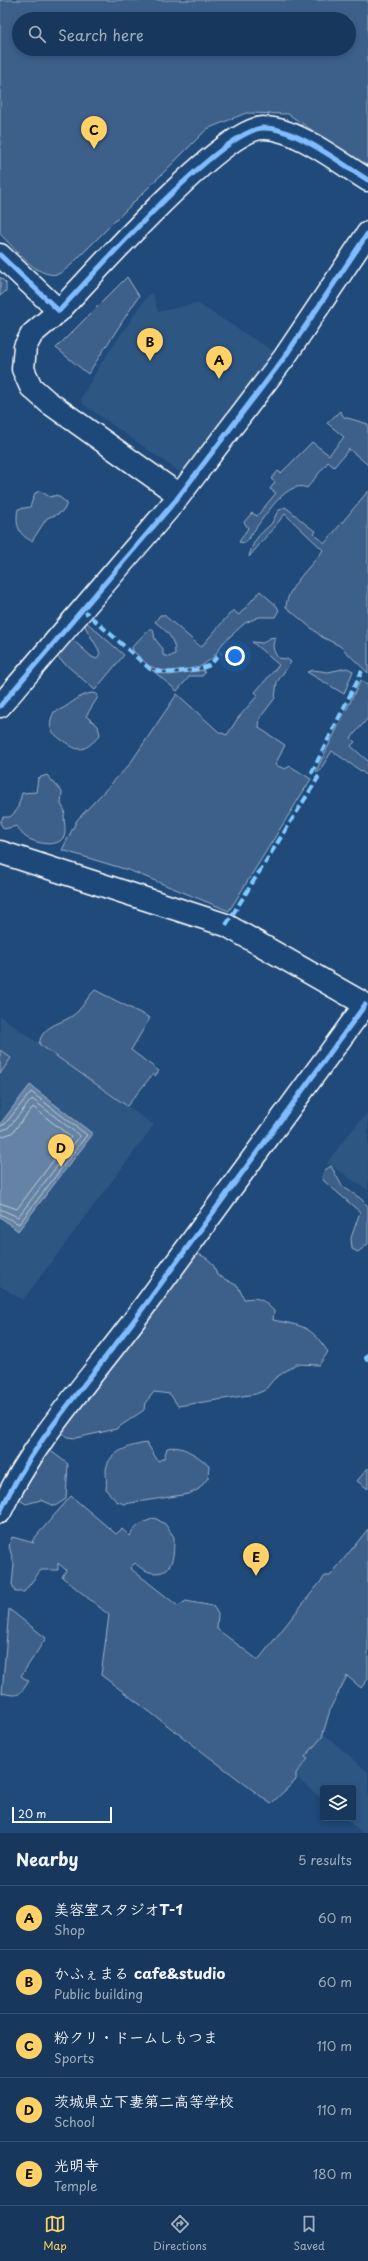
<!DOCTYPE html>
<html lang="en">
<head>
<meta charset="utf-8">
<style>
  body { margin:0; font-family:"Playpen Sans","Klee One",sans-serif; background:#244365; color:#f1f3f6 }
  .controls { position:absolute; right:12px; bottom:12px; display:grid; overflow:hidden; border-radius:4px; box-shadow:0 2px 6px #0003 }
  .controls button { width:36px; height:36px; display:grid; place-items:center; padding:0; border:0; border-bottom:1px solid #365272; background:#17385c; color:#f1f3f6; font:20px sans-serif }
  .scale { position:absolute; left:12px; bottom:10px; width:100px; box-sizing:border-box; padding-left:4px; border:2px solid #fff; border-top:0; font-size:11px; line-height:14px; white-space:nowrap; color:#fff; -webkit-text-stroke:3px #1f4a7a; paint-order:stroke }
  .you { position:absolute; left:235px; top:656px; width:14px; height:14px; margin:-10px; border:3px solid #fff; border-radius:50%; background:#1a73e8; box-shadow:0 0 0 6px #1a73e833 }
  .badge { display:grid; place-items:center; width:26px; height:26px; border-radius:50%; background:#ffd166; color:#111; font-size:13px; font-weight:700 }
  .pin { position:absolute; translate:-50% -33px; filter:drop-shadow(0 1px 2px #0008) }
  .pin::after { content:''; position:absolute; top:21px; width:14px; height:12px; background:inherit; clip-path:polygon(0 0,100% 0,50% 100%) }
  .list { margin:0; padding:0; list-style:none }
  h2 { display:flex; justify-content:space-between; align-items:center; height:52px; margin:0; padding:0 16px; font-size:17px }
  h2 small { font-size:13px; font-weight:400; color:#9eacbb }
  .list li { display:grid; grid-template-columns:26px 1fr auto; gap:12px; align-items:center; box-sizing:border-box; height:64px; padding:0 16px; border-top:1px solid #365272 }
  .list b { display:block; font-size:15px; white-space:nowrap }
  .list p { margin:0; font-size:13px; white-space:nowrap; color:#9eacbb }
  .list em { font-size:13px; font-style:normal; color:#9eacbb }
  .icon { flex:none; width:22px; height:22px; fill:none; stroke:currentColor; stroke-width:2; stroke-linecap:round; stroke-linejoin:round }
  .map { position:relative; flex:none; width:368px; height:1833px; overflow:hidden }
  .search { position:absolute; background:#17385c; box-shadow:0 2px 6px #0003; left:12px; right:12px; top:12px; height:44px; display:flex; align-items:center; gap:10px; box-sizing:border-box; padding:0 14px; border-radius:22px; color:#9eacbb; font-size:15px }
  .sheet { height:372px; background:#17385c }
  nav { display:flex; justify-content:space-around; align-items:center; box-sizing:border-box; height:56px; border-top:1px solid #365272; background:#17385c; font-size:11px; color:#9eacbb }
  nav a { display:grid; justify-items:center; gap:2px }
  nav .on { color:#ffd166 }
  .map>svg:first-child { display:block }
</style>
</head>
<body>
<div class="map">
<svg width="368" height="1833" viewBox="0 0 368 1833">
  <rect width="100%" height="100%" fill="#1f4a7a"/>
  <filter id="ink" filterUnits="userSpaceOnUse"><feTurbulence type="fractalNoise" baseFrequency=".025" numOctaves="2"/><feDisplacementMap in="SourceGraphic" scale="8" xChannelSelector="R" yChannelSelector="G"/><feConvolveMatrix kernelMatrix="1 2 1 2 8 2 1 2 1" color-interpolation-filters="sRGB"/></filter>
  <g filter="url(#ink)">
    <!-- built -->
    <g fill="#2e5683">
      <polygon points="153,293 158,312 197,303 284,358 191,480 83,404 81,398 100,365 148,295"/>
      <polygon points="0,1016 154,1125 23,1300 0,1286"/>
      <polygon points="368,1112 368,1190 327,1163 346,1137"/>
      <polygon points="324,1734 368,1772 368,1833 362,1833 344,1818 353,1818 353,1788 323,1788 323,1800 296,1777 296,1773 308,1760 305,1757"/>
    </g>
    <!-- green -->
    <g fill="#3c618b" stroke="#9eb0c5" fill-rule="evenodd">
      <path d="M0,0h368v168l-80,-54 -42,-1 -39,16 -136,136c-4,3 -9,8 -13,9 -22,5 -44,-27 -58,-40zM19,19h330v30h-330z"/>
      <polygon points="0,277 6,283 6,291 0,296"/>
      <polygon points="127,277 139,296 88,374 56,348"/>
      <path d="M340,411l4,6 24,7v41l-19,-16 -15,18 -6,-5 -21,26c-22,-11 -50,41 -62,55l-6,-1 9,-14 -4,-6 8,-9 5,3 19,-23 -6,-4 5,-7 -4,-3 7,-8 3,2 31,-31 17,13 15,-18 -17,-14z"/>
      <path d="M40,491l10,6 7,-2 10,8 -3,7 -6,4 -11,4 -15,23c-14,-6 -17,-17 -14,-32l12,-2 5,-14z"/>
      <path d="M368,491v182l-28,-27 -18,-9 -36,-30c1,-21 26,-41 37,-57l-38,-36 -36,43c4,-17 9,-21 21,-32 3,-2 5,-10 8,-14l7,-4c11,7 19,18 31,24l-2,3 11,9z"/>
      <path d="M260,591l16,14 3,5 -4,7h-16l-14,6 -22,20 -10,15 -15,10 -28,3 -10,-1 -11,-4 -16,-15 -1,-4 17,-18h4l2,10 8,10v6l6,2 6,-3c0,-15 -8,-23 -20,-32l5,-7h4l37,32 32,-37 6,5z"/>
      <path d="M83,619l41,36 -29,35 -39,-34 11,-13 6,-3 19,17 5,2 3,-6c-5,-12 -15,-22 -17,-34z"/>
      <path d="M276,637c-5,9 -3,13 2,21l9,1 4,3 -14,20 -2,16 -15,20 -1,10 26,17 -10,20 10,4 5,-3 21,13 -82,132 -98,-40 -69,-21 15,-30 52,-55 48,-71 42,38 8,3 11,-17 20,-23 -3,-3 24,-27 -27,-23 11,1 6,-5z"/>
      <polygon points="347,668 353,671 344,694 307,672 313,670 328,672"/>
      <polygon points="152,670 169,675 203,670 205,673 202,676 190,676 177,691"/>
      <polygon points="361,680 368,686 368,718 351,738 355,742 351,746 368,761 368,776 332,751 318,773 316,771"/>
      <path d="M92,693l5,1 1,3 -12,19 12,10 2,9c-4,5 -13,14 -20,14 -5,0 -8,-2 -12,-5 -14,-9 -23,-14 -14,-32 15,-4 22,-17 38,-19z"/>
      <path d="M47,775l15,17 -1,12 4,7c-3,9 3,19 -2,27 -7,10 -27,5 -36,0 -5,-3 -7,-7 -10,-12l-13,3 -4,-6 3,-6h7l7,-7 5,-17 14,-1 2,-14z"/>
      <path d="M95,990l55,28 -19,32 28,21 -4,5 -2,-2 -26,32 -88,-62c4,-22 26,-19 39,-33 6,-6 10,-15 17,-21z"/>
      <polygon points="0,1050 11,1058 0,1074"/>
      <polygon points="331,1166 342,1186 360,1198 368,1206 368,1244 358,1252 352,1249 351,1238 360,1212 324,1181 322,1177 325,1170"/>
      <path d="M196,1253c12,5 18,9 21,22l21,11 6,13c17,-2 18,0 30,12l-1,9c30,6 37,5 55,32l-9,13 -23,-1 -22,15 -9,11 -9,4 -78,12 -8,-12 -16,-2 -9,11 -1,7 -28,19 -40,9 -9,-1 -5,-4 -6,-11z"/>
      <path d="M147,1443l11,18 6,-3 3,-10c15,-4 30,8 42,17l-1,13 -9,11 -10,5 -65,10 -8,-3 -10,-11c1,-7 0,-14 0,-20 2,-19 26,-25 41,-27z"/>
      <polygon points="51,1451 68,1464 66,1499 55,1506 41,1500 26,1504 18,1499 7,1481 13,1464 22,1452"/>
      <polygon points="368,1468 368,1489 357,1481"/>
      <path d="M71,1496l45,38 6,-5 8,7c5,-11 14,-14 25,-18l10,6 9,13c0,8 0,22 -4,28 -8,14 -27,7 -35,-2l-5,5 48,38 8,-5 27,5 5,8 -1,15 41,31 67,-84h5l38,-47v150l-7,9 -14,-12 -16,31 -9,30 -17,20 3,2 -12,14v7l-25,24 -170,-129 8,-60 -47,-38 4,-7 -8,-7v7h-17l-17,22h-9l-3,-8 2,-20 -5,-18 3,-9 22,6 -2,-2z"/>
      <path d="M9,1609l37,29 -25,38 8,5c-10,15 -10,16 -27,12z"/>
    </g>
    <!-- water -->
    <polygon fill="#6583a4" stroke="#a3b5c8" points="30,1085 93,1134 18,1231 0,1217 0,1124"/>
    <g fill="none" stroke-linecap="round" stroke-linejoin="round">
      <!-- shore -->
      <g stroke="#c1cddb" stroke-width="1">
        <polyline points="0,1126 5,1124 31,1092 87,1135 19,1224 0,1214"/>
        <polyline points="0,1131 8,1128 32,1099 80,1136 18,1217 0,1209"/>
        <polyline points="0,1137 12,1133 33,1107 71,1137 17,1209 0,1203"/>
      </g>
      <defs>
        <g id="street">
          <path d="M0,255l59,56c32,-34 164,-184 205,-183 32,0 76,35 104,52"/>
          <polyline points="59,311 32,334 25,347 23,369 31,387 48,402 179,495"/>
          <polyline points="0,706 176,500 284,358 368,233"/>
          <polyline points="0,852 226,925 368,1006"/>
          <path d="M0,1512c33,-71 88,-130 135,-193 77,-104 153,-210 230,-314"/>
        </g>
      </defs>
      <!-- street casing -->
      <use href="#street" stroke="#fff" stroke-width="25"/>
      <!-- street -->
      <use href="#street" stroke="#1f4a7a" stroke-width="22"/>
      <!-- quiet -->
      <g stroke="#80caff" stroke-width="4" stroke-dasharray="8 4" stroke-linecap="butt">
        <polyline points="82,609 150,669 165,673 200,669 210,665 221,653"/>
        <polyline points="226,925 318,778 312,772 362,671"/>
        <polyline points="368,1354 366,1358 368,1362"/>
      </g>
      <defs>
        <g id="cycleway">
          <path d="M0,255l59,56c32,-34 164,-184 205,-183 32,0 76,35 104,52"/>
          <polyline points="0,706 176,500 284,358 368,233"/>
          <path d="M0,1512c33,-71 88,-130 135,-193 77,-104 153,-210 230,-314"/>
        </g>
      </defs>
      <!-- cycleway casing -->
      <use href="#cycleway" stroke="#1f4a7a" stroke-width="8"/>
      <!-- cycleway -->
      <use href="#cycleway" stroke="#80bcff" stroke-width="5"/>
    </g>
  </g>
</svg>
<div class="controls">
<button><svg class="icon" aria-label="layers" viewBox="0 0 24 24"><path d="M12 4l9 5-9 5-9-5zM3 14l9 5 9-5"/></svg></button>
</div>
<div class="scale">20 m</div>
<div class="you"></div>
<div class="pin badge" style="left:219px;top:379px">A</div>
<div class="pin badge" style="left:150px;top:361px">B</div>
<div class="pin badge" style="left:94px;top:149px">C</div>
<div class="pin badge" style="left:61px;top:1167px">D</div>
<div class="pin badge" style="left:256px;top:1576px">E</div>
<div class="search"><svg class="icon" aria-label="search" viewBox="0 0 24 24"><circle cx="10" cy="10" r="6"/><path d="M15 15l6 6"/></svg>Search here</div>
</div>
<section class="sheet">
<h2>Nearby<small>5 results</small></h2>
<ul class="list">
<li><span class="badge">A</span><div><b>美容室スタジオT-1</b><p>Shop</p></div><em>60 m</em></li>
<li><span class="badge">B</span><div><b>かふぇまる cafe&amp;studio</b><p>Public building</p></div><em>60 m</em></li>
<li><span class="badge">C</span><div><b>粉クリ・ドームしもつま</b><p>Sports</p></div><em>110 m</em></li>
<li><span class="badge">D</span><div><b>茨城県立下妻第二高等学校</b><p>School</p></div><em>110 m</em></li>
<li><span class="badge">E</span><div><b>光明寺</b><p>Temple</p></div><em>180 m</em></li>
</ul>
</section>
<nav>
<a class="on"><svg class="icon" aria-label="map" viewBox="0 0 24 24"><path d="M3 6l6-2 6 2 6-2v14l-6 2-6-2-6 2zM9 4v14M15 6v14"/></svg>Map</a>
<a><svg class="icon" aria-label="directions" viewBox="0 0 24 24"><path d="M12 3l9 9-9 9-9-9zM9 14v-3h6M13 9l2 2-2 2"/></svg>Directions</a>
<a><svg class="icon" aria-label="saved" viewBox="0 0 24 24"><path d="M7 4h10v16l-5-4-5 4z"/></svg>Saved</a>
</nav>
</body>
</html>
